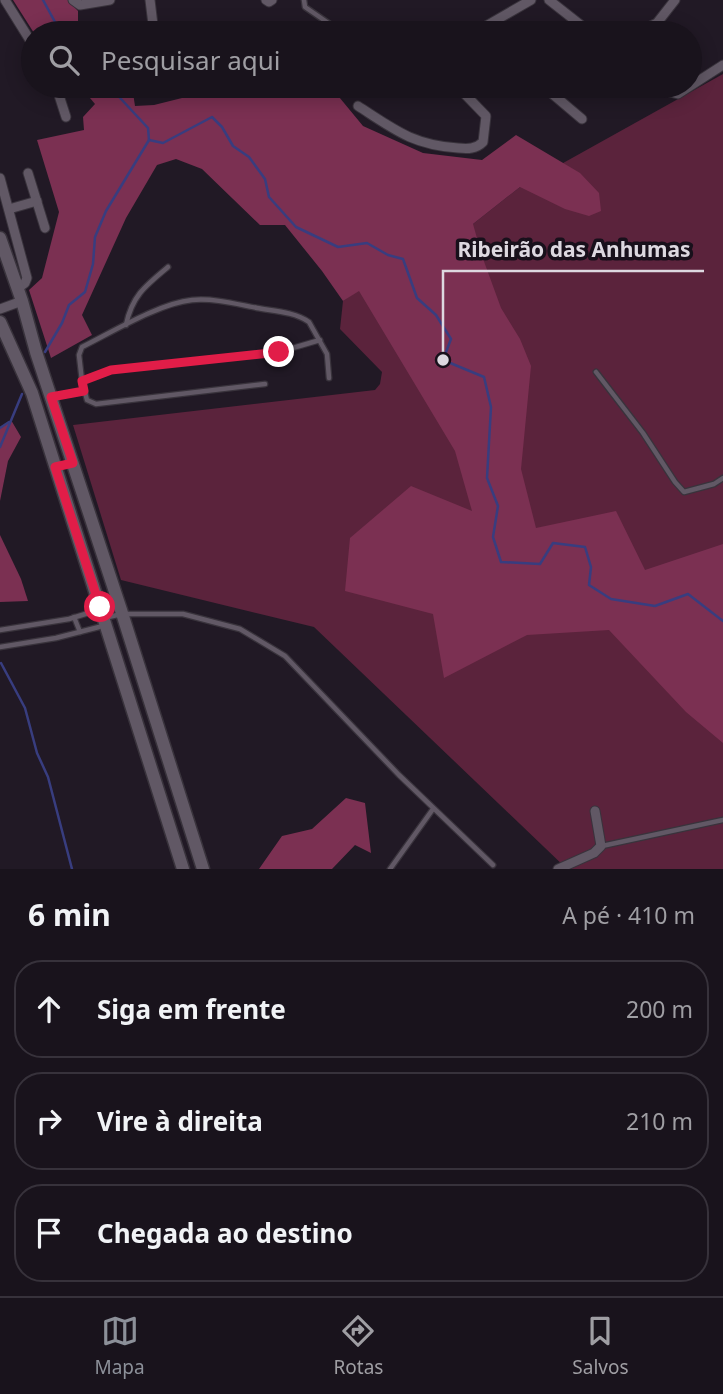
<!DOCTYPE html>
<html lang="pt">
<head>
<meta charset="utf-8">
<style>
  body { margin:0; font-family:"Noto Sans",sans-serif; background:#221c25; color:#f1f3f6 }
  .stop { position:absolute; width:21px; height:21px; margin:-16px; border:5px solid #e11d48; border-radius:50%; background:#fff }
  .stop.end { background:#e11d48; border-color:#fff; box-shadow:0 2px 7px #0008 }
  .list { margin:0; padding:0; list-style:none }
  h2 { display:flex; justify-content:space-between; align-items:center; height:91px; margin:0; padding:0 28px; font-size:30px }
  h2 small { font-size:23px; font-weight:400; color:#9f9ea3 }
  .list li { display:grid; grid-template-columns:46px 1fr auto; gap:21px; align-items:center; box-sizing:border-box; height:98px; margin:0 14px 14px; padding:0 14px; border:2px solid #37323b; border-radius:28px }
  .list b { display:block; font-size:26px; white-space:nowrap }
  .list em { font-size:23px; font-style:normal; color:#9f9ea3 }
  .icon { flex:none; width:38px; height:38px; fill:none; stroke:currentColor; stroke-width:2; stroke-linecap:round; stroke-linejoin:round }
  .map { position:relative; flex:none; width:723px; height:869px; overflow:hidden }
  .search { position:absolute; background:#19131c; box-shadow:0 4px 18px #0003; left:21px; right:21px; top:21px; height:77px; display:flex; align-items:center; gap:18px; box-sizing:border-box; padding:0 24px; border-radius:38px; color:#9f9ea3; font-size:26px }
  .sheet { height:427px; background:#19131c }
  nav { display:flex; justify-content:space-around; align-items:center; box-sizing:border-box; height:98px; border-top:2px solid #37323b; background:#19131c; font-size:19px; color:#9f9ea3 }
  nav a { display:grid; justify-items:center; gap:4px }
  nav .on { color:#8c9099 }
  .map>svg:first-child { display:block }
</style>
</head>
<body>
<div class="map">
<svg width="723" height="869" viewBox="0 0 723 869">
  <rect width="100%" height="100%" fill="#211925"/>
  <!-- green -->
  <polygon fill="#5b233c" points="723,74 723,869 567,869 314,627 121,580 73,425 375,390 380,384 382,372 340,329 343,301 403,259 473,224 520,187"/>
  <!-- forest -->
  <g fill="#7b3052">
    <polygon points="13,0 68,0 78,11 78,33 34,33"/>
    <polygon points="80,86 132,86 135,106 154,105 190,96 198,86 330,86 363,126 423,153 482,160 516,135 580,173 599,193 601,211 589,216 565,209 520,187 473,224 482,256 501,308 520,339 531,366 521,469 536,528 616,511 645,570 723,544 723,743 686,712 609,630 527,635 444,678 433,614 345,591 350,538 411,486 472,511 455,451 359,291 343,301 322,271 285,225 260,225 202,169 176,159 157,165 126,218 82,315 92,335 51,358 29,290 42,278 59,212 37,140 84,130 83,117 95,104"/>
    <polygon points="11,420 21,437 8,461 0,501 0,428"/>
    <polygon points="0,535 21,579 28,601 0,602"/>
    <polygon points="346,798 365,803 371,853 355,845 332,869 259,869 282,836 312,829"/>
  </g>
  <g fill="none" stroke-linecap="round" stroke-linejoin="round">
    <!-- stream -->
    <g stroke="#383d7f" stroke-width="2.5">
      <polyline points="43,0 61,33"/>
      <polyline points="109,86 148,128 149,140 163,143 212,117 222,127 233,146 249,157 265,179 269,197 296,227 338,247 367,243 388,255 403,259 417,298 436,315 451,339 443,360 484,377 491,407 487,478 498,506 493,537 501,562 540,564 553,543 585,547 591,567 589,585 611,599 655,606 688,594 723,621"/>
      <polyline points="45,352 62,323 69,305 85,292 93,264 95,237 106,211 149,140"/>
      <polyline points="0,428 9,422"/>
      <polyline points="0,447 22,394"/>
      <polyline points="1,663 25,708 37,753 48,777 72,869"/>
    </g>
    <defs>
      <g id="service">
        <polyline points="304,0 305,7 337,29"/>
        <path d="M126,325c6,-29 19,-39 42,-58"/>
        <polyline points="596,372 643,433 675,482 684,492 714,484 723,478"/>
        <path d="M82,381l-3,-26 3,-8c30,-15 78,-44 110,-47 22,-2 44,4 65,8 17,3 38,4 52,14l18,32 2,24"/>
        <polyline points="265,384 96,404 87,400 82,381 111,370 279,352 320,340"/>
        <polyline points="54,396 84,391"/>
        <polyline points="74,617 80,632"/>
        <polyline points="104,618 122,614 183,614 240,629 285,656 399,775 493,865"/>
        <polyline points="0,630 69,619 95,611"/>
        <polyline points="0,647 56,638 99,627"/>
        <polyline points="602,846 723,820"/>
        <polyline points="390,869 433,809"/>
      </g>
      <g id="minor">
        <polyline points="5,0 33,45"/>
        <polyline points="73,0 80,5 110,0"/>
        <polyline points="150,0 154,33"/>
        <polyline points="266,0 269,2 272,0"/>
        <polyline points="549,0 591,33"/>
        <polyline points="474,33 531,0"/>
        <polyline points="636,33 657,23 675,0"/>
        <polyline points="56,86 66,117"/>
        <polyline points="543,86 582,119"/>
        <polyline points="657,86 662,90 678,94 723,65"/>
        <path d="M358,106c37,24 55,39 100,42 10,1 18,1 25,-6l3,-26 -29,-30"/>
        <polyline points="28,173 45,228"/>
        <polyline points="0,178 27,278 25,283 18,288"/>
        <polyline points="9,209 37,201"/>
        <polyline points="0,309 22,301"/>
        <polyline points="558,869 594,853 601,846 595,811"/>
      </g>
      <g id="tertiary">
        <polyline points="0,238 22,301 36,352 121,610 203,869"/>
        <polyline points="0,322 32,393 183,869"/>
      </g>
    </defs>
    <!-- service casing -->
    <use href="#service" stroke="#39333c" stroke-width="7"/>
    <!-- minor casing -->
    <use href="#minor" stroke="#39333c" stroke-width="11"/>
    <!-- tertiary casing -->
    <use href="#tertiary" stroke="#39333c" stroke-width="15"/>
    <!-- service -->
    <use href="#service" stroke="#615865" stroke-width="4.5"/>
    <!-- minor -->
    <use href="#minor" stroke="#615865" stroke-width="9"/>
    <!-- tertiary -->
    <use href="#tertiary" stroke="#615865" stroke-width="12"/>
  </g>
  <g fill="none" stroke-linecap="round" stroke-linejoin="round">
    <!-- route -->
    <polyline stroke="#e11d48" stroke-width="9" points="100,607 55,467 73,463 51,397 84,391 82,381 111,370 279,352"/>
  </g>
  <!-- callouts -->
  <path fill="none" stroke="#ddd8e0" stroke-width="2.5" d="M443 360L443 271H704"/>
  <circle fill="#ddd8e0" stroke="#18101b" stroke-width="2.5" cx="443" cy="360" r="7"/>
  <g font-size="21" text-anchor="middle" font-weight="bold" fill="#ddd8e0" stroke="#18101b" stroke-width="7" stroke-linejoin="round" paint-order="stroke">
    <text x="574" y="257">Ribeirão das Anhumas</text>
  </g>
</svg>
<div class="stop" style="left:100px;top:607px"></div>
<div class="stop end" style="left:279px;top:352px"></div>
<div class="search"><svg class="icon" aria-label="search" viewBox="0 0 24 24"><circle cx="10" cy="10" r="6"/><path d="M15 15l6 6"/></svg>Pesquisar aqui</div>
</div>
<section class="sheet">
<h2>6 min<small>A pé · 410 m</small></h2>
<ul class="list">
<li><svg class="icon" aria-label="ahead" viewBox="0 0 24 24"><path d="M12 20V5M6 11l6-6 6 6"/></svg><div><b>Siga em frente</b></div><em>200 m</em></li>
<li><svg class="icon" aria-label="right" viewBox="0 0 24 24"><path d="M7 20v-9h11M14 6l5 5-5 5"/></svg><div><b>Vire à direita</b></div><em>210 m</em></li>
<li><svg class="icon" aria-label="arrive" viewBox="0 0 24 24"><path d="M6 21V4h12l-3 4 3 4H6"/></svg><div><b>Chegada ao destino</b></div></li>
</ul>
</section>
<nav>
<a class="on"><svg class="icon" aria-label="map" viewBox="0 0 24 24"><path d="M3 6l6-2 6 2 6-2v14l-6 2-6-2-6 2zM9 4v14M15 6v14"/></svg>Mapa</a>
<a><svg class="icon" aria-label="directions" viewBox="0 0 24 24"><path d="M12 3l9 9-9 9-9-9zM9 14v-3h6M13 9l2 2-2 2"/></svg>Rotas</a>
<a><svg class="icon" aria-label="saved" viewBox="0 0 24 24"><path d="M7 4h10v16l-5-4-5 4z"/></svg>Salvos</a>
</nav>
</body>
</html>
